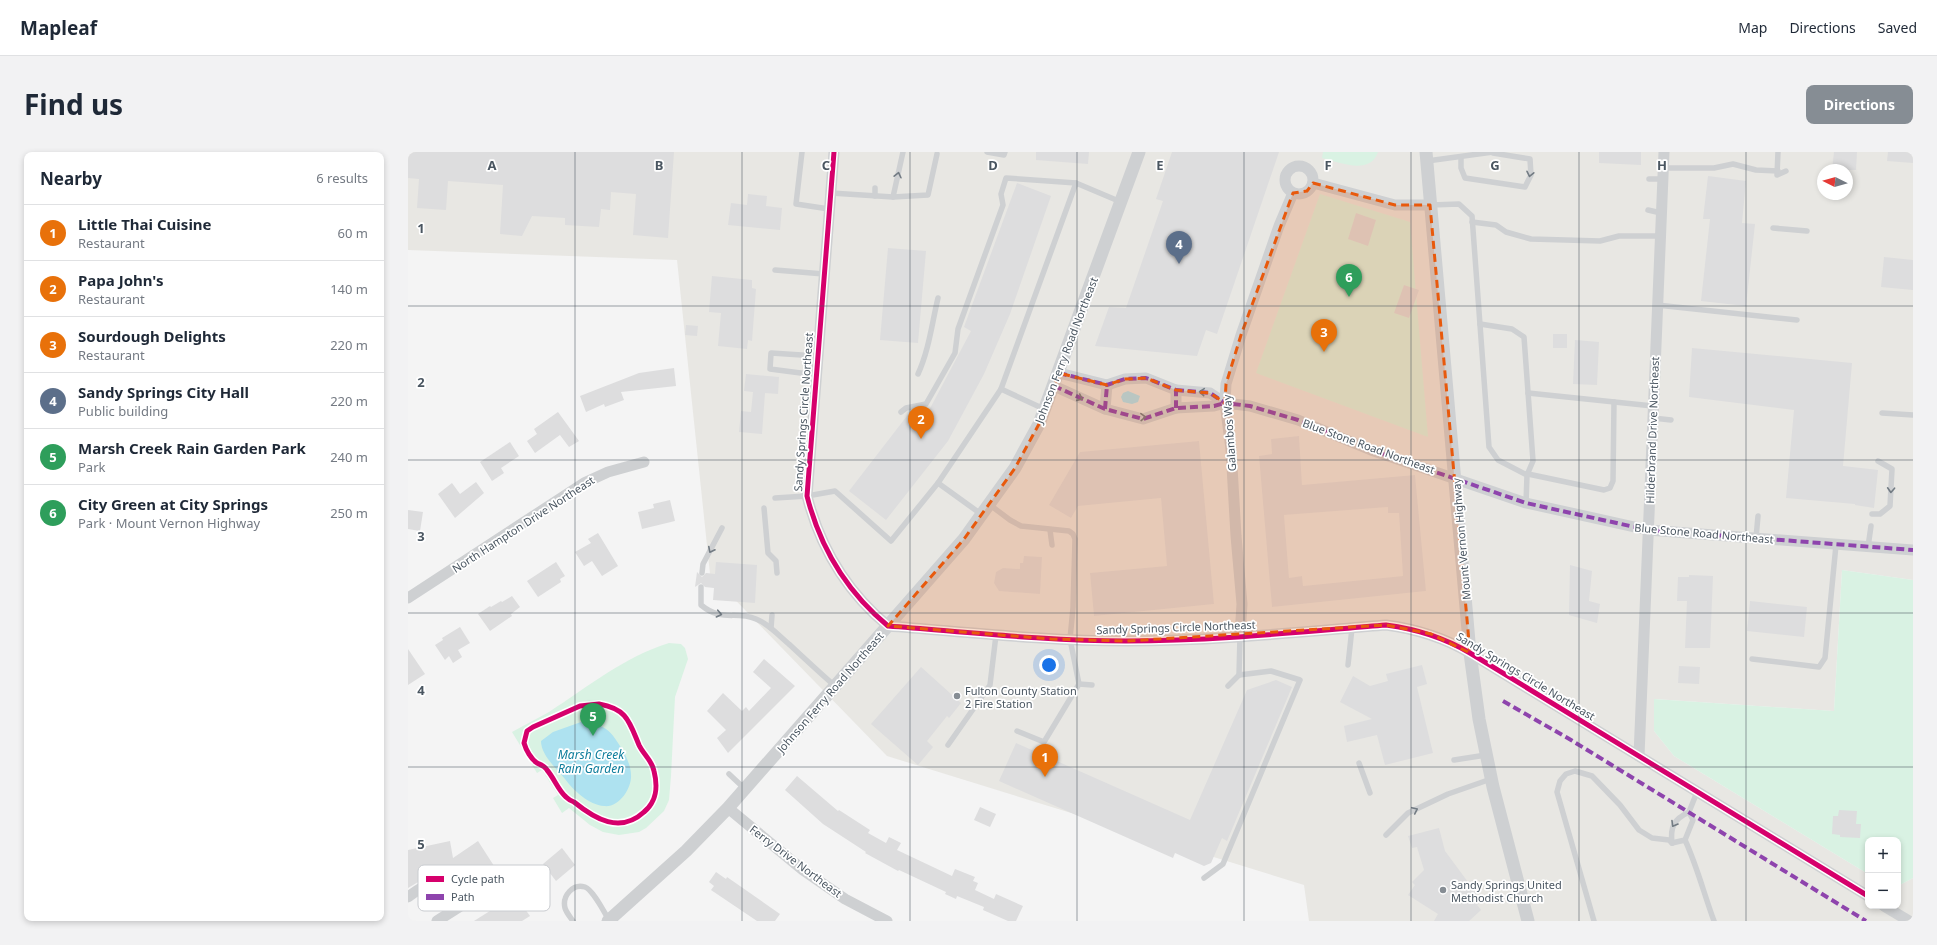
<!DOCTYPE html>
<html lang="en">
<head>
<meta charset="utf-8">
<style>
  body { margin:0; font-family:"Noto Sans",sans-serif; background:#f2f2f3; color:#1f2937 }
  .controls { position:absolute; right:12px; bottom:12px; display:grid; overflow:hidden; border-radius:8px; box-shadow:0 2px 6px #0003 }
  .controls button { width:36px; height:36px; display:grid; place-items:center; padding:0; border:0; border-bottom:1px solid #e0e1e3; background:#fff; color:#1f2937; font:20px sans-serif }
  .compass { position:absolute; left:1409px; top:12px; width:36px; height:36px; border-radius:50%; background:#fff; box-shadow:0 2px 6px #0003; rotate:275deg }
  .you { position:absolute; left:641px; top:513px; width:14px; height:14px; margin:-10px; border:3px solid #fff; border-radius:50%; background:#1a73e8; box-shadow:0 0 0 6px #1a73e833 }
  .badge { display:grid; place-items:center; width:26px; height:26px; border-radius:50%; background:#868d94; color:#fff; font-size:13px; font-weight:700 }
  .pin { position:absolute; translate:-50% -33px; filter:drop-shadow(0 1px 2px #0008) }
  .pin::after { content:''; position:absolute; top:21px; width:14px; height:12px; background:inherit; clip-path:polygon(0 0,100% 0,50% 100%) }
  .list { margin:0; padding:0; list-style:none }
  h2 { display:flex; justify-content:space-between; align-items:center; height:52px; margin:0; padding:0 16px; font-size:17px }
  h2 small { font-size:13px; font-weight:400; color:#747a83 }
  .list li { display:grid; grid-template-columns:26px 1fr auto; gap:12px; align-items:center; box-sizing:border-box; height:56px; padding:0 16px; border-top:1px solid #e0e1e3 }
  .list b { display:block; font-size:15px; white-space:nowrap }
  .list p { margin:0; font-size:13px; white-space:nowrap; color:#747a83 }
  .list em { font-size:13px; font-style:normal; color:#747a83 }
  .map { position:relative; flex:none; width:1505px; height:769px; overflow:hidden; border-radius:8px }
  header { display:flex; align-items:center; gap:24px; box-sizing:border-box; height:56px; padding:0 20px; background:#fff; border-bottom:1px solid #e0e1e3 }
  header strong { font-size:19px }
  nav { display:flex; gap:22px; margin-inline-start:auto; font-size:14px }
  .intro { display:flex; align-items:center; justify-content:space-between; box-sizing:border-box; height:96px; padding:0 24px }
  h1 { margin:0; font-size:28px }
  .button { padding:10px 18px; border-radius:8px; background:#868d94; color:#fff; font-size:14px; font-weight:700 }
  main { display:flex; gap:24px; padding:0 24px }
  aside { flex:1; background:#fff; border-radius:8px; box-shadow:0 2px 6px #0003 }
  .map>svg:first-child { display:block }
</style>
</head>
<body>
<header>
<strong>Mapleaf</strong>
<nav><a>Map</a><a>Directions</a><a>Saved</a></nav>
</header>
<div class="intro"><h1>Find us</h1><a class="button">Directions</a></div>
<main>
<aside>
<h2>Nearby<small>6 results</small></h2>
<ul class="list">
<li><span class="badge" style="background:#e8710a">1</span><div><b>Little Thai Cuisine</b><p>Restaurant</p></div><em>60 m</em></li>
<li><span class="badge" style="background:#e8710a">2</span><div><b>Papa John's</b><p>Restaurant</p></div><em>140 m</em></li>
<li><span class="badge" style="background:#e8710a">3</span><div><b>Sourdough Delights</b><p>Restaurant</p></div><em>220 m</em></li>
<li><span class="badge" style="background:#5c6f8a">4</span><div><b>Sandy Springs City Hall</b><p>Public building</p></div><em>220 m</em></li>
<li><span class="badge" style="background:#2e9e5b">5</span><div><b>Marsh Creek Rain Garden Park</b><p>Park</p></div><em>240 m</em></li>
<li><span class="badge" style="background:#2e9e5b">6</span><div><b>City Green at City Springs</b><p>Park · Mount Vernon Highway</p></div><em>250 m</em></li>
</ul>
</aside>
<div class="map">
<svg width="1505" height="769" viewBox="0 0 1505 769">
  <rect width="100%" height="100%" fill="#f4f4f4"/>
  <!-- commercial -->
  <path fill="#e8e7e3" fill-rule="evenodd" d="M0,0h1505v428l-71,-10 -8,141 -179,-12 -1,32 20,25 194,118v32h30v-20l15,-8v43h-604l-5,-36 -417,-129 -177,-182 -33,-314 -269,-10zM1415,18h24v24h-24z"/>
  <!-- green -->
  <g fill="#d9f2e3">
    <path d="M915,0h55c-8,24 -39,10 -56,6z"/>
    <polygon points="912,42 1002,70 1020,285 848,221"/>
    <polygon points="1434,418 1505,428 1505,726 1490,734 1490,688 1460,688 1460,722 1266,604 1246,579 1246,547 1426,559"/>
    <path d="M261,491l12,1 4,4 3,11 -13,38 -4,79 -2,24 -5,11 -18,17 -7,4 -20,3 -16,-3 -13,-7 -21,-17 -7,5 -9,-15 5,-3 -16,-25 -5,3 -25,-41c12,-7 25,-13 37,-20 40,-26 75,-55 120,-69z"/>
  </g>
  <!-- water -->
  <g fill="#aee2f0">
    <polygon points="720,239 732,244 730,250 724,252 715,250 713,245 715,241"/>
    <path d="M173,570c24,3 28,6 41,27 4,7 9,17 9,26 1,13 -12,33 -27,31 -15,-1 -31,-16 -39,-27 -9,-11 -24,-24 -24,-38l12,-9z"/>
  </g>
  <!-- building -->
  <g fill="#ddddde" fill-rule="evenodd">
    <polygon points="0,0 266,0 260,86 225,83 228,42 203,40 202,58 193,57 191,75 157,73 157,66 124,64 114,84 92,82 95,33 40,29 38,58 9,56 11,27 0,26"/>
    <polygon points="628,0 681,0 680,12 628,8"/>
    <polygon points="764,0 871,0 809,182 798,178 789,204 687,194 701,155 718,156 755,49 748,47"/>
    <polygon points="1191,0 1233,0 1233,13 1191,11"/>
    <polygon points="1426,0 1449,0 1448,18 1424,18"/>
    <polygon points="1480,0 1505,0 1505,11 1479,9"/>
    <polygon points="1300,24 1338,29 1334,71 1347,72 1338,154 1293,149 1302,67 1295,67"/>
    <polygon points="609,31 643,44 602,162 576,222 540,289 478,368 441,339 502,260 510,258 518,264 563,179 556,175"/>
    <polygon points="340,42 359,44 358,54 374,56 372,78 320,73 323,51 339,53"/>
    <polygon points="948,61 968,68 960,94 940,87"/>
    <polygon points="480,96 518,99 510,191 472,188"/>
    <polygon points="1476,105 1505,108 1505,138 1473,135"/>
    <polygon points="304,124 344,128 344,136 348,137 344,189 340,188 339,197 310,194 313,161 301,160"/>
    <polygon points="996,133 1011,138 1001,166 986,161"/>
    <polygon points="278,173 290,174 289,184 277,183"/>
    <rect x="1145" y="182" width="14" height="14"/>
    <polygon points="1167,188 1191,190 1189,233 1165,232"/>
    <polygon points="1284,196 1444,211 1435,314 1470,318 1466,356 1447,353 1447,352 1378,346 1386,258 1281,245"/>
    <polygon points="266,216 268,234 213,240 216,248 197,255 196,252 178,260 172,244 231,221"/>
    <polygon points="338,222 371,225 370,242 357,241 354,282 331,280 333,259 343,260 345,240 336,239"/>
    <polygon points="150,260 171,289 161,295 152,283 127,301 119,289 129,282 126,277"/>
    <path d="M891,284l3,49 113,-10 11,116 -154,16 -13,-151 13,-2 -1,-15zM980,355v6h11l4,63 -100,10 -1,-10 -13,2 -5,-63z"/>
    <polygon points="791,289 806,452 686,464 682,421 759,414 753,346 670,354 663,366 641,353 672,300"/>
    <polygon points="102,290 111,304 93,316 96,321 84,329 72,310"/>
    <polygon points="68,330 76,341 47,366 30,342 44,331 52,342"/>
    <polygon points="262,348 267,369 234,377 230,360 246,356 245,352"/>
    <polygon points="0,358 15,360 12,379 0,377"/>
    <polygon points="190,381 210,414 194,424 184,409 176,414 167,400 183,391 180,387"/>
    <polygon points="616,404 634,405 632,442 591,439 586,431 588,420 595,416 612,417 612,411 615,411"/>
    <polygon points="148,410 157,424 152,427 153,430 130,445 119,429"/>
    <polygon points="308,410 349,413 347,451 305,448 306,436 297,435 293,431 287,435 289,420 294,425 298,421 307,422"/>
    <polygon points="1162,413 1184,419 1181,449 1192,452 1189,471 1161,463"/>
    <polygon points="1281,423 1305,424 1302,496 1277,496 1279,449 1269,449 1270,425 1281,425"/>
    <polygon points="104,444 112,455 103,462 104,464 82,479 70,462 82,454 83,455 93,449 94,450"/>
    <polygon points="1342,449 1399,455 1396,485 1339,479"/>
    <polygon points="52,475 62,491 50,498 54,505 45,511 41,504 37,508 27,493 35,488 34,486"/>
    <polygon points="0,497 17,522 0,533"/>
    <polygon points="356,507 387,534 320,601 309,586 318,578 299,559 315,541 334,559 338,555 341,559 363,536 345,520"/>
    <polygon points="1014,513 1019,532 1009,535 1025,601 977,613 969,583 939,590 936,574 964,567 932,550 945,524 962,534 980,529 978,522"/>
    <polygon points="1271,514 1292,515 1291,532 1270,531"/>
    <polygon points="513,515 553,551 541,566 539,564 519,589 525,595 510,613 463,572"/>
    <polygon points="868,528 884,535 819,689 814,686 803,711 796,714 767,701 765,706 591,629 608,591 782,668 839,538"/>
    <polygon points="389,624 430,659 431,658 462,678 460,681 478,691 481,685 493,691 489,698 544,724 547,717 567,725 565,729 570,731 567,738 586,747 588,742 615,754 608,769 600,769 575,758 576,755 549,744 548,747 537,742 538,740 491,718 490,719 457,701 458,700 415,672 377,638"/>
    <polygon points="572,655 588,662 582,675 566,668"/>
    <polygon points="1431,658 1449,659 1448,672 1453,672 1452,686 1432,685 1432,683 1424,682 1425,664 1430,664"/>
    <polygon points="1031,676 1037,699 1074,749 1069,753 1073,758 1061,769 1026,769 1030,762 1000,743 1007,733 1004,730 1016,718 1009,695 1004,696 1000,684"/>
    <polygon points="42,689 45,706 70,689 88,717 69,729 61,716 17,726 0,736 0,698"/>
    <polygon points="154,696 167,713 148,729 135,712"/>
    <polygon points="308,720 318,727 319,725 372,762 367,769 349,769 303,738 306,734 301,730"/>
    <polygon points="107,743 122,764 114,769 66,769"/>
  </g>
  <g fill="none" stroke-linecap="round" stroke-linejoin="round">
    <!-- service -->
    <g stroke="#ced0d2" stroke-width="5.5">
      <polyline points="394,0 388,52 421,57"/>
      <polyline points="579,0 596,3 597,0"/>
      <polyline points="1370,0 1369,23 1378,19"/>
      <polyline points="1053,5 1053,16 1057,26 1117,35 1123,23 1122,7 1085,1"/>
      <polyline points="1019,9 1085,0"/>
      <polyline points="1255,16 1306,16 1325,12 1348,18 1370,19"/>
      <polyline points="1241,27 1255,27"/>
      <polyline points="423,41 485,45 520,43 529,2"/>
      <polyline points="467,44 467,36"/>
      <polyline points="485,45 495,0"/>
      <polyline points="1023,53 1051,52 1064,64 1081,295 1090,308 1119,323 1118,351"/>
      <polyline points="1240,58 1253,61"/>
      <polyline points="1064,70 1088,73 1098,80 1123,87 1192,89 1211,84 1252,84"/>
      <polyline points="1365,76 1399,79"/>
      <polyline points="367,118 416,122"/>
      <polyline points="1249,153 1389,168"/>
      <polyline points="1072,172 1104,177 1116,185 1125,309 1119,323"/>
      <path d="M510,222c11,-24 14,-51 20,-76"/>
      <polyline points="408,223 362,217 363,201 409,204"/>
      <polyline points="593,237 636,257"/>
      <polyline points="1120,241 1245,254"/>
      <polyline points="493,260 498,256 518,252 547,201 550,177 595,53 593,42 598,26 668,31 713,50"/>
      <polyline points="1474,261 1505,263"/>
      <polyline points="1245,266 1263,268"/>
      <polyline points="1120,322 1196,338 1202,336 1205,329 1206,250"/>
      <polyline points="530,331 573,362"/>
      <polyline points="367,346 399,344 427,339 483,389 530,331 593,237 668,31"/>
      <polyline points="582,353 602,368 613,374 661,379 665,382 667,387 665,456 662,487 671,532 636,590 609,579"/>
      <polyline points="356,356 360,401 368,409 369,421"/>
      <polyline points="1464,362 1472,362 1482,354 1484,317 1470,309"/>
      <polyline points="642,378 644,393"/>
      <polyline points="1348,386 1350,364"/>
      <polyline points="1460,395 1463,374"/>
      <polyline points="294,421 295,412 314,376"/>
      <path d="M293,435v18c22,18 33,5 55,14 13,5 23,17 34,26 15,14 30,28 45,41"/>
      <polyline points="363,476 364,463"/>
      <polyline points="1344,507 1411,515 1417,506 1428,393"/>
      <polyline points="940,513 944,476"/>
      <polyline points="671,532 684,533"/>
      <polyline points="820,534 831,523 832,484"/>
      <polyline points="540,593 582,533 588,483"/>
      <polyline points="1046,608 1078,603"/>
      <polyline points="951,611 962,641"/>
      <polyline points="321,622 337,637"/>
      <polyline points="978,683 1000,661 1040,642 1083,627"/>
      <path d="M1277,688c12,26 19,54 29,81"/>
      <path d="M1264,691c-2,-16 2,-24 17,-31l8,-20"/>
      <polyline points="1264,691 1277,688 1285,668 1281,660"/>
      <polyline points="796,726 815,712 892,528 863,519 831,523"/>
      <path d="M165,769c-3,-4 -7,-9 -8,-13 -3,-12 8,-25 20,-21 8,3 19,25 24,33"/>
      <polyline points="1186,769 1149,640 1152,629 1158,622 1167,619 1184,624 1212,653 1231,678 1244,686 1261,688 1264,691"/>
    </g>
    <!-- minor -->
    <g stroke="#ced0d2" stroke-width="11">
      <path d="M426,0l-27,344c13,51 40,96 81,130 79,6 159,15 238,15 87,0 174,-9 260,-16 31,4 57,12 84,28l398,243"/>
      <circle cx="891" cy="28" r="14"/>
      <polyline points="905,31 987,53 1022,53"/>
      <polyline points="651,221 699,233 717,227 738,226 768,238 768,256"/>
      <polyline points="646,234 697,257 735,267 768,256 806,254 817,251"/>
      <polyline points="768,238 802,241 817,251 842,254 890,268 963,298 1118,351 1240,378 1505,398"/>
      <polyline points="697,257 699,233"/>
      <polyline points="0,446 176,331 200,320 236,310"/>
      <polyline points="832,484 834,452 828,384 823,297 817,251 818,232 833,183 871,74 885,41"/>
      <polyline points="1231,604 1256,0"/>
      <polyline points="320,656 395,718 437,747 479,769"/>
      <path d="M0,745c17,-13 28,-18 49,-16l16,17"/>
      <polyline points="1476,754 1501,769"/>
      <polyline points="29,769 95,727"/>
    </g>
    <!-- tertiary -->
    <g stroke="#ced0d2" stroke-width="13">
      <polyline points="1018,0 1062,501 1071,567 1085,635 1120,769"/>
      <polyline points="200,769 278,699 320,656 556,387 607,316 631,272 731,0"/>
    </g>
    <!-- quiet -->
    <g stroke="#8e44ad" stroke-width="4" stroke-dasharray="8 4" stroke-linecap="butt">
      <polyline points="651,221 699,233 717,227 738,226 768,238 768,256"/>
      <polyline points="646,234 697,257 735,267 768,256 806,254 817,251"/>
      <polyline points="768,238 802,241 817,251 842,254 890,268 963,298 1118,351 1240,378 1505,398"/>
      <polyline points="697,257 699,233"/>
      <polyline points="1095,549 1163,588 1458,769"/>
    </g>
    <defs>
      <g id="cycleway">
        <path d="M426,0l-27,344c13,51 40,96 81,130 79,6 159,15 238,15 87,0 174,-9 260,-16 31,4 57,12 84,28l398,243"/>
        <path d="M191,552c28,5 30,17 40,41 4,9 13,15 15,26 4,16 3,30 -10,41 -24,22 -49,7 -70,-10 -3,-1 -6,-3 -8,-5 -8,-7 -12,-19 -19,-27 -2,-4 -6,-5 -10,-7 -6,-4 -11,-13 -13,-20l3,-12 6,-4 47,-21z"/>
      </g>
    </defs>
    <!-- cycleway casing -->
    <use href="#cycleway" stroke="#fff" stroke-width="8"/>
    <!-- cycleway -->
    <use href="#cycleway" stroke="#d6006c" stroke-width="5"/>
  </g>
  <!-- one-way arrows -->
  <defs><path id="oneway-chevron" d="M-2-3.5L2.5 0L-2 3.5" fill="none" stroke-width="1.6" stroke-linecap="round" stroke-linejoin="round"/></defs>
  <g stroke="#727b83">
    <use href="#oneway-chevron" transform="translate(1122 22) rotate(102)"/>
    <use href="#oneway-chevron" transform="translate(490 23) rotate(-77)"/>
    <use href="#oneway-chevron" transform="translate(794 240) rotate(-175)"/>
    <use href="#oneway-chevron" transform="translate(672 246) rotate(24)"/>
    <use href="#oneway-chevron" transform="translate(735 265) rotate(-2)"/>
    <use href="#oneway-chevron" transform="translate(1483 338) rotate(93)"/>
    <use href="#oneway-chevron" transform="translate(303 398) rotate(117)"/>
    <use href="#oneway-chevron" transform="translate(311 462) rotate(12)"/>
    <use href="#oneway-chevron" transform="translate(1007 658) rotate(-25)"/>
    <use href="#oneway-chevron" transform="translate(1266 672) rotate(120)"/>
  </g>
  <!-- marked area -->
  <path fill="#e8590c" fill-opacity="0.2" stroke="#e8590c" stroke-width="3" stroke-dasharray="8 5" stroke-linejoin="round" d="M905,31l82,22h35l40,448 -39,-19 -45,-9 -259,16 -76,-2 -163,-13 76,-87 51,-71 24,-44 20,-51 48,12 18,-6 21,-1 30,12 34,3 15,10 1,-19 15,-49 52,-142 14,-2z"/>
  <!-- grid -->
  <path fill="none" stroke="#4a5661" stroke-width="1" stroke-opacity="0.55" d="M167,0v769M334,0v769M502,0v769M669,0v769M836,0v769M1003,0v769M1171,0v769M1338,0v769M0,154h1505M0,308h1505M0,461h1505M0,615h1505"/>
  <!-- markers -->
  <g fill="#868d94" stroke="#fff" stroke-width="1.5">
    <circle cx="549" cy="544" r="4"/>
    <circle cx="1035" cy="738" r="4"/>
  </g>
  <g text-anchor="middle" dominant-baseline="central" stroke-width="3.5" stroke-linejoin="round" paint-order="stroke">
    <!-- street labels -->
    <g font-size="11" fill="#4a5661" stroke="#fff">
      <text transform="translate(658 198) rotate(-69)">Johnson Ferry Road Northeast</text>
      <text transform="translate(395 260) rotate(-86)">Sandy Springs Circle Northeast</text>
      <text transform="translate(1244 278) rotate(-88)">Hilderbrand Drive Northeast</text>
      <text transform="translate(821 281) rotate(-94)">Galambos Way</text>
      <text transform="translate(961 294) rotate(20)">Blue Stone Road Northeast</text>
      <text transform="translate(115 372) rotate(-33)">North Hampton Drive Northeast</text>
      <text transform="translate(1296 381) rotate(5)">Blue Stone Road Northeast</text>
      <text transform="translate(1053 387) rotate(-95)">Mount Vernon Highway</text>
      <text transform="translate(768 475) rotate(-2)">Sandy Springs Circle Northeast</text>
      <text transform="translate(1118 524) rotate(31)">Sandy Springs Circle Northeast</text>
      <text transform="translate(422 540) rotate(-49)">Johnson Ferry Road Northeast</text>
      <text transform="translate(388 709) rotate(37)">Ferry Drive Northeast</text>
    </g>
    <!-- poi labels -->
    <g font-size="11" fill="#4a5661" stroke="#fff" text-anchor="start">
      <text x="557" y="538">Fulton County Station<tspan x="557" dy="13">2 Fire Station</tspan></text>
      <text x="1043" y="732">Sandy Springs United<tspan x="1043" dy="13">Methodist Church</tspan></text>
    </g>
    <!-- water labels -->
    <g font-size="12" font-style="italic" fill="#0c7c9b" stroke="#fff">
      <text x="183" y="602">Marsh Creek<tspan x="183" dy="14">Rain Garden</tspan></text>
    </g>
  </g>
  <!-- legend -->
  <rect x="10" y="713" width="132" height="46" rx="6" fill="#fff" stroke="#c9ccd0" stroke-width="1"/>
  <rect x="18" y="724" width="18" height="6" fill="#d6006c"/>
  <rect x="18" y="742" width="18" height="6" fill="#8e44ad"/>
  <g font-size="11" fill="#4a5661">
    <text x="43" y="731">Cycle path</text>
    <text x="43" y="749">Path</text>
  </g>
  <g font-size="13" text-anchor="middle" font-weight="bold" fill="#4a5661" stroke="#fff" stroke-width="3.5" stroke-linejoin="round" paint-order="stroke">
    <text x="84" y="18">A</text>
    <text x="251" y="18">B</text>
    <text x="418" y="18">C</text>
    <text x="585" y="18">D</text>
    <text x="752" y="18">E</text>
    <text x="920" y="18">F</text>
    <text x="1087" y="18">G</text>
    <text x="1254" y="18">H</text>
    <text x="13" y="81">1</text>
    <text x="13" y="235">2</text>
    <text x="13" y="389">3</text>
    <text x="13" y="543">4</text>
    <text x="13" y="697">5</text>
  </g>
</svg>
<div class="controls">
<button>+</button>
<button>−</button>
</div>
<svg class="compass" viewBox="-18 -18 36 36"><path d="M0-13l5 13h-10z" fill="#e53935"/><path d="M0 13l5-13h-10z" fill="#747a83"/></svg>
<div class="you"></div>
<div class="pin badge" style="left:637px;top:625px;background:#e8710a">1</div>
<div class="pin badge" style="left:513px;top:287px;background:#e8710a">2</div>
<div class="pin badge" style="left:916px;top:200px;background:#e8710a">3</div>
<div class="pin badge" style="left:771px;top:112px;background:#5c6f8a">4</div>
<div class="pin badge" style="left:185px;top:584px;background:#2e9e5b">5</div>
<div class="pin badge" style="left:941px;top:145px;background:#2e9e5b">6</div>
</div>
</main>
</body>
</html>
